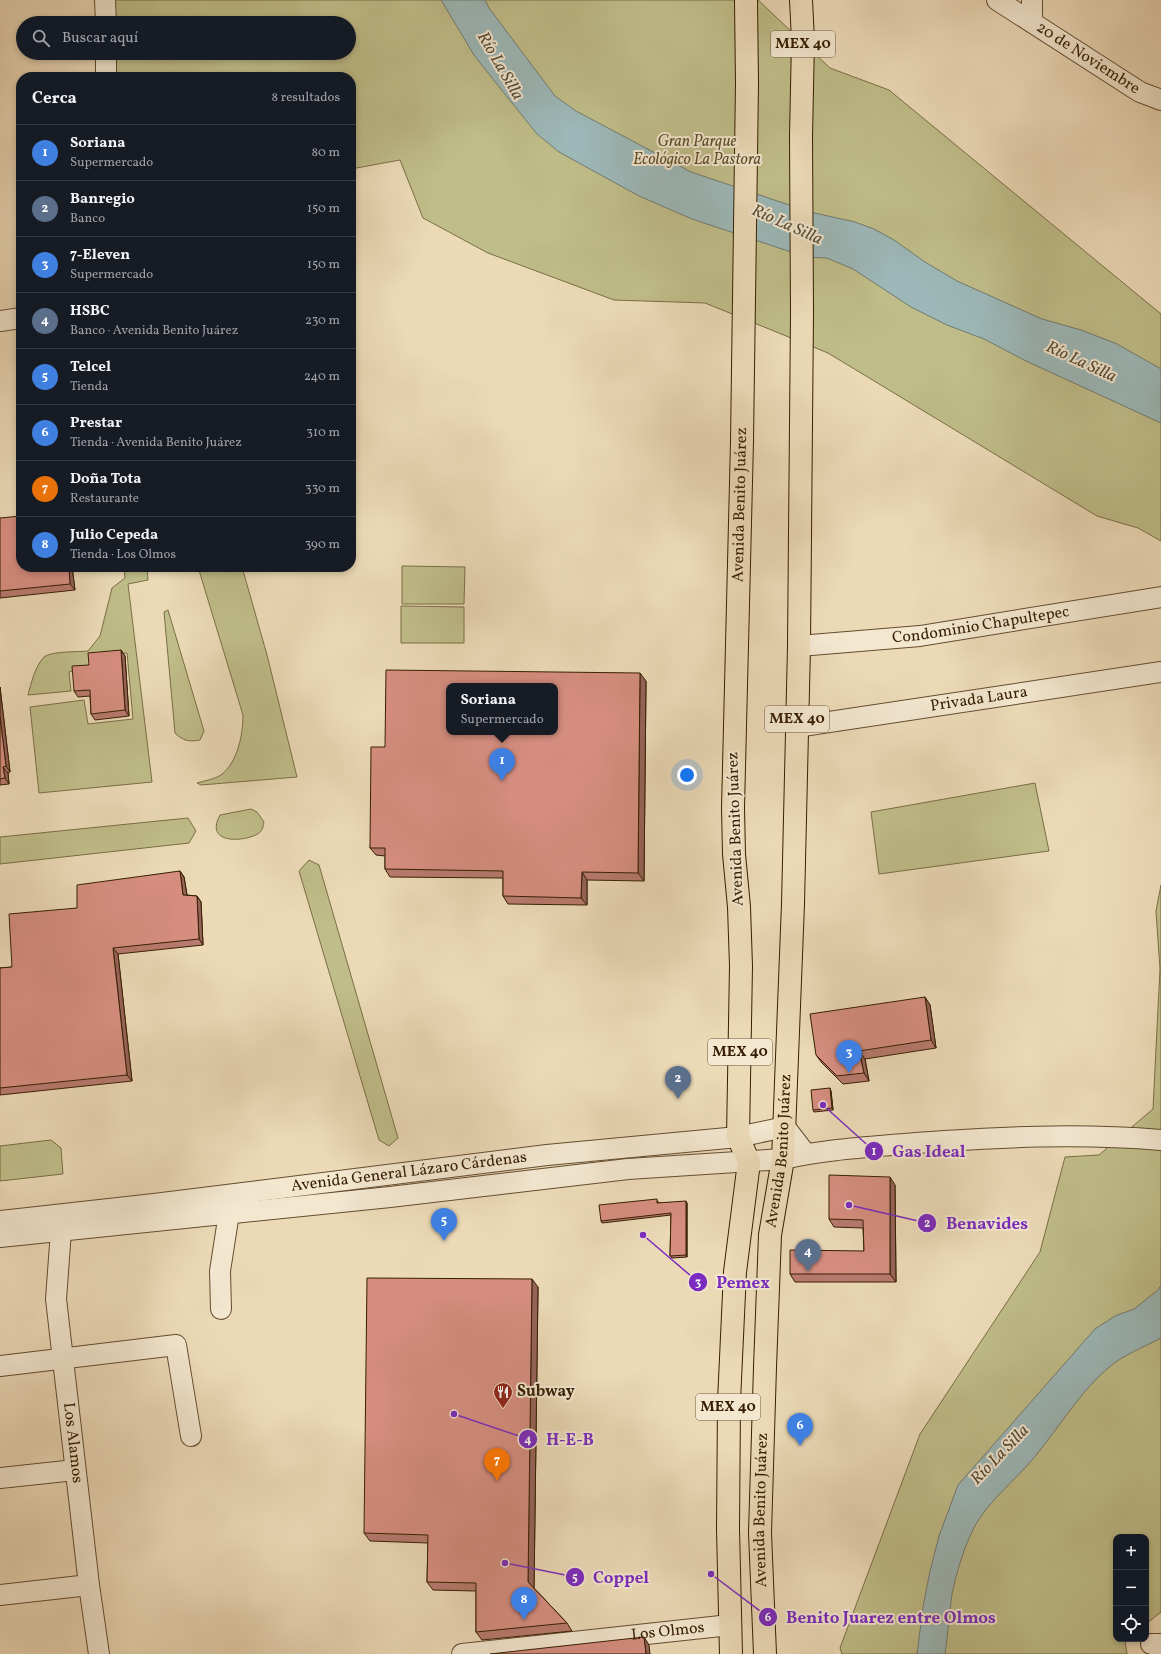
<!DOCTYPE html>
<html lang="es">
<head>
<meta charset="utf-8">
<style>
  body { margin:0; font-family:Vollkorn,serif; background:#20242c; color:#f1f3f6 }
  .controls { position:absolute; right:12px; bottom:12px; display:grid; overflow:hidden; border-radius:8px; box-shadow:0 2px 6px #0003 }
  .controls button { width:36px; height:36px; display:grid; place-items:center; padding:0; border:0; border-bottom:1px solid #363941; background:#171b24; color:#f1f3f6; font:20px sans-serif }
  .you { position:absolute; left:687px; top:775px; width:14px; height:14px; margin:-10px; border:3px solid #fff; border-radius:50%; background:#1a73e8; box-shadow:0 0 0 6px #1a73e833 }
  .badge { display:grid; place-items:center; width:26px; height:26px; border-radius:50%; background:#c59692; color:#fff; font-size:13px; font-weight:700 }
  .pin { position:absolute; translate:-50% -33px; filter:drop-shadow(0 1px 2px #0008) }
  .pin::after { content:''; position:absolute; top:21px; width:14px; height:12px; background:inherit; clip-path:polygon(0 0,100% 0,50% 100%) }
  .popup { position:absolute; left:446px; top:683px; width:112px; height:52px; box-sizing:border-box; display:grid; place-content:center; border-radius:8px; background:#171b24; filter:drop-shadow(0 1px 3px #0005); font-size:13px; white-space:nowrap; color:#9ea1a6 }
  .popup b { font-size:15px; color:#f1f3f6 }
  .popup::after { content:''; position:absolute; left:50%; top:100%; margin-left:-8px; border:8px solid transparent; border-top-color:#171b24 }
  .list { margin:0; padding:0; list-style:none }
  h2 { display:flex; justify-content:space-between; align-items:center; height:52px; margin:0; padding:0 16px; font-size:17px }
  h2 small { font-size:13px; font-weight:400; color:#9ea1a6 }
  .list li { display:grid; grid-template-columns:26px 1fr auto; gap:12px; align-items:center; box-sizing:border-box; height:56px; padding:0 16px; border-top:1px solid #363941 }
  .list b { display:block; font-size:15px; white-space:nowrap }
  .list p { margin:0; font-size:13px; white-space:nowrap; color:#9ea1a6 }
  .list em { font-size:13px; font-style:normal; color:#9ea1a6 }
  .icon { flex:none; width:22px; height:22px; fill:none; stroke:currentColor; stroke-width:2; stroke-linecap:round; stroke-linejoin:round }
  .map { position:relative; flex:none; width:1161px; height:1654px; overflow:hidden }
  .search { position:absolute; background:#171b24; box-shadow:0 2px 6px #0003; left:16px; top:16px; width:340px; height:44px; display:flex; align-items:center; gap:10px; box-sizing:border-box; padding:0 14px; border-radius:22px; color:#9ea1a6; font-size:15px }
  .panel { position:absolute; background:#171b24; box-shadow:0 2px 6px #0003; left:16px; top:72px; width:340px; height:500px; border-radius:16px }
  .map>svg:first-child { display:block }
</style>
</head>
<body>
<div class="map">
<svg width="1161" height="1654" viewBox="0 0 1161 1654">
  <rect width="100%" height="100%" fill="#ecdab7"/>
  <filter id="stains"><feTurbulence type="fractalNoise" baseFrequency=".005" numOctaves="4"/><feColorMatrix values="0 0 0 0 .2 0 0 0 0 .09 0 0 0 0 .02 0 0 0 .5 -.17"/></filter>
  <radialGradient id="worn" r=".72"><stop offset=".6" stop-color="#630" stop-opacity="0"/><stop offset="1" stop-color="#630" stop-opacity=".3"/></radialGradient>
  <!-- green -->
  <g fill="#bfbd89" stroke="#7a6e46">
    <polygon points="105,0 758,0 830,68 889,90 1161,314 1161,541 1138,528 1097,516 828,353 705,303 614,300 488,253 423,218 400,160 351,169 351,77 106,77 106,53 349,53 349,23 106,23"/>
    <polygon points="402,566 465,567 464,604 402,604"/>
    <path d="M124,567h23l1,13 -20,4 24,198 -113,11 -9,-86 54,-7 4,24 45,-5 -6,-66 -38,4 1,11 -21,4 2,19 -43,4c3,-11 7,-29 16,-38 7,-6 34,-5 44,-6l12,-15 12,-48 13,-10z"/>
    <path d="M198,567h44l25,88 30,122 -96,8 -4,-2c7,-2 18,-4 24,-8 17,-13 22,-41 22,-60z"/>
    <polygon points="401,606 464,607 464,643 401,643"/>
    <path d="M168,610l36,121 -4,9c-11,2 -17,1 -25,-7l-11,-121z"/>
    <polygon points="1035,783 1049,851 879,874 871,812"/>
    <path d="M251,809l6,3 7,10c-1,3 -1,7 -3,9 -7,10 -59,17 -41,-16z"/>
    <polygon points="188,818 196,831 189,843 0,864 0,837"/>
    <polygon points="309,860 319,865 398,1138 389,1146 379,1140 299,871"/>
    <polygon points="1161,885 1161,1612 1146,1624 1146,1537 1116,1537 1116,1639 1127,1639 1125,1640 1127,1654 842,1654 840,1648 920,1434 1040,1252 1065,1157 1099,1155 1153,1109 1160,969 1156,911"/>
    <polygon points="51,1140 61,1148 63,1174 0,1181 0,1146"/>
  </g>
  <!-- water -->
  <g fill="#9cb8b8" stroke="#737a6f">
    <polygon points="441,0 485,0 489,8 555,96 576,111 691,172 810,212 855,222 874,229 894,240 925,262 957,281 1042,319 1081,330 1117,344 1161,369 1161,423 1026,361 984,339 947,325 911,307 853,269 827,258 806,257 692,219 639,196 559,152 537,134 496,83 474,55"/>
    <path d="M1161,1285v53c-17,9 -38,17 -53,30 -27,23 -49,59 -71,86 -22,28 -53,49 -67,82 -8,18 -14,39 -18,58 -3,20 -4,40 -7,60h-28l6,-47 7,-36 9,-35 19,-51 137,-156 20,-13 19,-7 24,-19z"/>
  </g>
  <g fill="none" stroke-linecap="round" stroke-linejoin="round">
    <defs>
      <g id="minor">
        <polyline points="105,0 106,23"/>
        <path id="s1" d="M997,0l143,92 21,8"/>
        <polyline points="1032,22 1032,0"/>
        <polyline points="106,77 106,53"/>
        <polyline points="0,321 21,318"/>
        <path id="s2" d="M799,646l121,-10 241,-39"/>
        <path id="s3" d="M796,727l365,-55"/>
        <path id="s4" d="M0,1221l154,-17 393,-49 191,-18 47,-10 20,26"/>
        <path id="s5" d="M61,1231l-5,68 33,286 10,69"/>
        <path d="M0,1237l390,-40 238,-28 155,-10c43,-10 89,-12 133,-16 83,-6 162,-10 245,-3"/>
        <polyline points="221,1309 220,1271 229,1213"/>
        <polyline points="0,1366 176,1345 191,1436"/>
        <polyline points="0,1478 75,1470"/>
        <polyline points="0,1595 89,1585"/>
        <polyline points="1151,1644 1161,1644"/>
        <path id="s6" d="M462,1654l268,-29"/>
      </g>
      <g id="major">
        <path id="s7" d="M731,1654l-3,-125 1,-128 6,-129 14,-110 -11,-25 3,-171 -2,-59 -5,-53 -1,-46 9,-367 5,-358 -1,-83"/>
        <path id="s8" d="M765,1654l-5,-121 5,-166 5,-132 13,-76 10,-255 6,-258 3,-334 -1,-176 2,-96 -2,-40"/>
      </g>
    </defs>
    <!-- minor casing -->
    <use href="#minor" stroke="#644d2f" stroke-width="22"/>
    <!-- major casing -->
    <use href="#major" stroke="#361e02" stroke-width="24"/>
    <!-- minor -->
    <use href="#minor" stroke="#f3e7d0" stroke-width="20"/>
    <!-- major -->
    <use href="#major" stroke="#ecdab7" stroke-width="22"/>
  </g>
  <!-- wall -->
  <g fill="#b87a6f" stroke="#361e02">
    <polygon points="0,518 21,567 72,567 75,590 0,598"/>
    <polygon points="121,650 125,656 129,716 95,720 91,714 90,696 78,697 74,691 89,665"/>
    <polygon points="646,681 644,881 587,880 587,905 508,904 503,896 503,878 390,877 385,869 385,856 376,855 370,848 385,747"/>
    <polygon points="0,687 10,772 8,773 9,784 0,785"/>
    <polygon points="180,871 184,877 187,895 197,896 201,902 203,945 118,954 132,1081 0,1095 0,968 12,967 77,908"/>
    <polygon points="925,997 930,1005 936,1048 865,1059 869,1081 843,1084 822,1063 816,1055"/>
    <polygon points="831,1091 833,1110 814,1112 813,1110"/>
    <polygon points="895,1185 896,1282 795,1282 790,1274 864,1251 863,1228 834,1227 829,1219"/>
    <polygon points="658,1201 658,1203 687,1203 687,1257 672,1258 670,1256 671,1215 602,1223 601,1221"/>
    <polygon points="538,1287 534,1588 567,1623 572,1631 482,1640 476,1632 476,1591 433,1590 427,1582 428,1543 370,1541 364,1533"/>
  </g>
  <!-- shaded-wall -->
  <g fill="#96635a" stroke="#361e02">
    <polygon points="69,567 72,567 75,590 70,584"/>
    <polygon points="121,650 125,656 129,716 125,710"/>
    <polygon points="640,673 646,681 644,881 638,873"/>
    <polygon points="0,687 10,772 6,766 0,717"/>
    <polygon points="3,767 8,773 9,784 5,778"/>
    <polygon points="180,871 184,877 188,901 183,895"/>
    <polygon points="582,872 587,880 587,905 581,898"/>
    <polygon points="197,896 201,902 203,945 199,939"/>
    <polygon points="113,948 118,954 132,1081 127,1075"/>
    <polygon points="925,997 930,1005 936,1048 931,1040"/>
    <polygon points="859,1051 865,1059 869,1081 864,1073"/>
    <polygon points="830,1088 831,1091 833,1110 832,1108"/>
    <polygon points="890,1177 895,1185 896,1282 890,1274"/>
    <polygon points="686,1201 687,1203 687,1257 686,1255"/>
    <polygon points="532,1279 538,1287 534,1590 528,1582"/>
    <polygon points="644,1637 649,1645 650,1654 646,1654"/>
  </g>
  <!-- building -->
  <g fill="#d68e81" stroke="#361e02" fill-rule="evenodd">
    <polygon points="21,516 21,567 69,567 70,584 0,591 0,518"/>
    <polygon points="121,650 125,710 91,714 90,690 74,691 72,666 89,665 88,653"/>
    <path d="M386,670l254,3 -2,200 -56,-1 -1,26 -78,-2v-25l-118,-2v-21h-15l1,-101h14zM449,686h106v46h-106z"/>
    <polygon points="0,717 6,766 3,767 5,778 0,779"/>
    <polygon points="180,871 183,895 197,896 199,939 113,948 127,1075 0,1088 0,968 12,967 9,914 77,908 77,885"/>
    <polygon points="925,997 931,1040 859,1051 864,1073 837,1076 816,1055 810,1014"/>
    <polygon points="830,1088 832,1108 813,1110 811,1090"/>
    <polygon points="829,1175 890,1177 890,1274 790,1274 790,1250 864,1251 863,1220 829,1219"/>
    <polygon points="657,1199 657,1203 686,1201 686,1255 670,1256 671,1213 601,1221 599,1205"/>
    <polygon points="367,1278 532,1279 528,1582 567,1623 476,1632 476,1583 427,1582 428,1535 364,1533"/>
    <polygon points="644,1637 646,1654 490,1654"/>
  </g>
  <!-- icons -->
  <defs>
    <symbol id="restaurant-pin" viewBox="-11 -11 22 30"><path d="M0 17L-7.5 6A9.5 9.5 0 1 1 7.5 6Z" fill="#8f2418" stroke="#f3e7d0"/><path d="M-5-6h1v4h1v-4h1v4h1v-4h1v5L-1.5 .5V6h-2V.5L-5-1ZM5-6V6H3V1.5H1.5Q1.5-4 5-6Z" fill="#fff"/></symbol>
  </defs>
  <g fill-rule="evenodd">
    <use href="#restaurant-pin" x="492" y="1381" width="22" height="30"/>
  </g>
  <g text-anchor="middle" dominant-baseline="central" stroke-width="4" stroke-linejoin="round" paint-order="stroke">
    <!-- shield labels -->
    <g fill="#f3e7d0" stroke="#6f5a40" stroke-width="1">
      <rect x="771" y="31" width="64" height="26" rx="3"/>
      <rect x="765" y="706" width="64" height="26" rx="3"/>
      <rect x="708" y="1039" width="64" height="26" rx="3"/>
      <rect x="696" y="1394" width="64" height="26" rx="3"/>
    </g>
    <g font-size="15" font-weight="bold" fill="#361e02">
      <text x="803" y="44">MEX 40</text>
      <text x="797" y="719">MEX 40</text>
      <text x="740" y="1052">MEX 40</text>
      <text x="728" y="1407">MEX 40</text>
    </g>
    <!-- street labels -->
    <g font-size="16" fill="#361e02" stroke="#f3e7d0">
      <text stroke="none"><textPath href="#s1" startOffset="108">20 de Noviembre</textPath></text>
      <text stroke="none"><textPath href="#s7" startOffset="1153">Avenida Benito Juárez</textPath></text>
      <text stroke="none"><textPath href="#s2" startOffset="183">Condominio Chapultepec</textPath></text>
      <text stroke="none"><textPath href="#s3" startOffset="185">Privada Laura</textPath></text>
      <text transform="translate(736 829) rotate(-92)">Avenida Benito Juárez</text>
      <text stroke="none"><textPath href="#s8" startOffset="504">Avenida Benito Juárez</textPath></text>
      <text stroke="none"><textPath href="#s4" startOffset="412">Avenida General Lázaro Cárdenas</textPath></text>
      <text stroke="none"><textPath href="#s5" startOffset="213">Los Alamos</textPath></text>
      <text stroke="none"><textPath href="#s8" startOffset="144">Avenida Benito Juárez</textPath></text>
      <text stroke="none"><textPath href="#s6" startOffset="207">Los Olmos</textPath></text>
    </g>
    <!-- park labels -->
    <g font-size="16" font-style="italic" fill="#5f4e2a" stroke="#f3e7d0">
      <text x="697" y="142">Gran Parque<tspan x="697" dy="18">Ecológico La Pastora</tspan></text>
    </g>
    <!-- poi labels -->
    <g font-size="16" font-weight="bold" fill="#361e02" stroke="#f3e7d0" text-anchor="start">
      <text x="517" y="1392">Subway</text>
    </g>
    <!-- water labels -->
    <g font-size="17" font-style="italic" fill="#554c39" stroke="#f3e7d0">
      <text transform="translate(500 66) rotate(60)">Río La Silla</text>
      <text transform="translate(787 225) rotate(24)">Río La Silla</text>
      <text transform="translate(1081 362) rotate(25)">Río La Silla</text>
      <text transform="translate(1000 1455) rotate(-46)">Río La Silla</text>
    </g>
  </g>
  <!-- callouts -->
  <path fill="none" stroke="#7b2cbf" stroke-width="1.5" d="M823 1105L874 1151M849 1205L927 1223M643 1235L698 1282M454 1414L528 1439M505 1563L575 1577M711 1574L768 1617"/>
  <g fill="#7b2cbf" stroke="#f3e7d0" stroke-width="1.5">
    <circle cx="823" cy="1105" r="4"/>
    <circle cx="849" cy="1205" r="4"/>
    <circle cx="643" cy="1235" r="4"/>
    <circle cx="454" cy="1414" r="4"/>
    <circle cx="505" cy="1563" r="4"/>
    <circle cx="711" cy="1574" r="4"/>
    <circle cx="874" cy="1151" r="10"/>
    <circle cx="927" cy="1223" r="10"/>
    <circle cx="698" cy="1282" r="10"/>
    <circle cx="528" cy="1439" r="10"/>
    <circle cx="575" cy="1577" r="10"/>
    <circle cx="768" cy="1617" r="10"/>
  </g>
  <g font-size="12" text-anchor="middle" font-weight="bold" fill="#fff">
    <text x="874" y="1155">1</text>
    <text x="927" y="1227">2</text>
    <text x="698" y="1286">3</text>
    <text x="528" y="1443">4</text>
    <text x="575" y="1581">5</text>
    <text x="768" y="1621">6</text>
  </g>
  <g font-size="17" text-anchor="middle" font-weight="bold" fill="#7b2cbf" stroke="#f3e7d0" stroke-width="4" stroke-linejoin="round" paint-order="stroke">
    <text x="929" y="1157">Gas Ideal</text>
    <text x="987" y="1229">Benavides</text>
    <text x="743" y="1288">Pemex</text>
    <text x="570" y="1445">H-E-B</text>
    <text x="621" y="1583">Coppel</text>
    <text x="891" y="1623">Benito Juarez entre Olmos</text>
  </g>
  <rect width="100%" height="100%" filter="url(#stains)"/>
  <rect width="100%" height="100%" fill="url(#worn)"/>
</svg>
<div class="controls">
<button>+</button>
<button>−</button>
<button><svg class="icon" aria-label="locate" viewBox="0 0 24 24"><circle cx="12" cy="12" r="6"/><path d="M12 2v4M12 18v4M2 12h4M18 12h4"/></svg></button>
</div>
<div class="you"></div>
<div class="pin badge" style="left:502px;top:781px;background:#3f7fe0">1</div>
<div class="popup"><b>Soriana</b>Supermercado</div>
<div class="pin badge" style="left:678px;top:1099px;background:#5c6f8a">2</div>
<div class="pin badge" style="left:849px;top:1073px;background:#3f7fe0">3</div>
<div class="pin badge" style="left:808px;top:1272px;background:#5c6f8a">4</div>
<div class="pin badge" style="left:444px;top:1241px;background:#3f7fe0">5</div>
<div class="pin badge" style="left:800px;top:1446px;background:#3f7fe0">6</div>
<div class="pin badge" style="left:497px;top:1481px;background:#e8710a">7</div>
<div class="pin badge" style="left:524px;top:1620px;background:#3f7fe0">8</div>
<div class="search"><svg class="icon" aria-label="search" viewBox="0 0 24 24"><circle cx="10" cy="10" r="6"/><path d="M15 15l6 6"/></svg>Buscar aquí</div>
<section class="panel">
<h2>Cerca<small>8 resultados</small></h2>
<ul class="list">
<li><span class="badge" style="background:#3f7fe0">1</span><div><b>Soriana</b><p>Supermercado</p></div><em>80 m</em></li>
<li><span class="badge" style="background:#5c6f8a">2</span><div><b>Banregio</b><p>Banco</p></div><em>150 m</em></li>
<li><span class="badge" style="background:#3f7fe0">3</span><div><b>7-Eleven</b><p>Supermercado</p></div><em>150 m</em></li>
<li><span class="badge" style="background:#5c6f8a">4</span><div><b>HSBC</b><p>Banco · Avenida Benito Juárez</p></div><em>230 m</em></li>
<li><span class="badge" style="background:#3f7fe0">5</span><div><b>Telcel</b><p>Tienda</p></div><em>240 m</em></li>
<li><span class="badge" style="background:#3f7fe0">6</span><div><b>Prestar</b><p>Tienda · Avenida Benito Juárez</p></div><em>310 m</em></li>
<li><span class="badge" style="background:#e8710a">7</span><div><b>Doña Tota</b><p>Restaurante</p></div><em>330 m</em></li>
<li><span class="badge" style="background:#3f7fe0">8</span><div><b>Julio Cepeda</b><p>Tienda · Los Olmos</p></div><em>390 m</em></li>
</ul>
</section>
</div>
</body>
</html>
